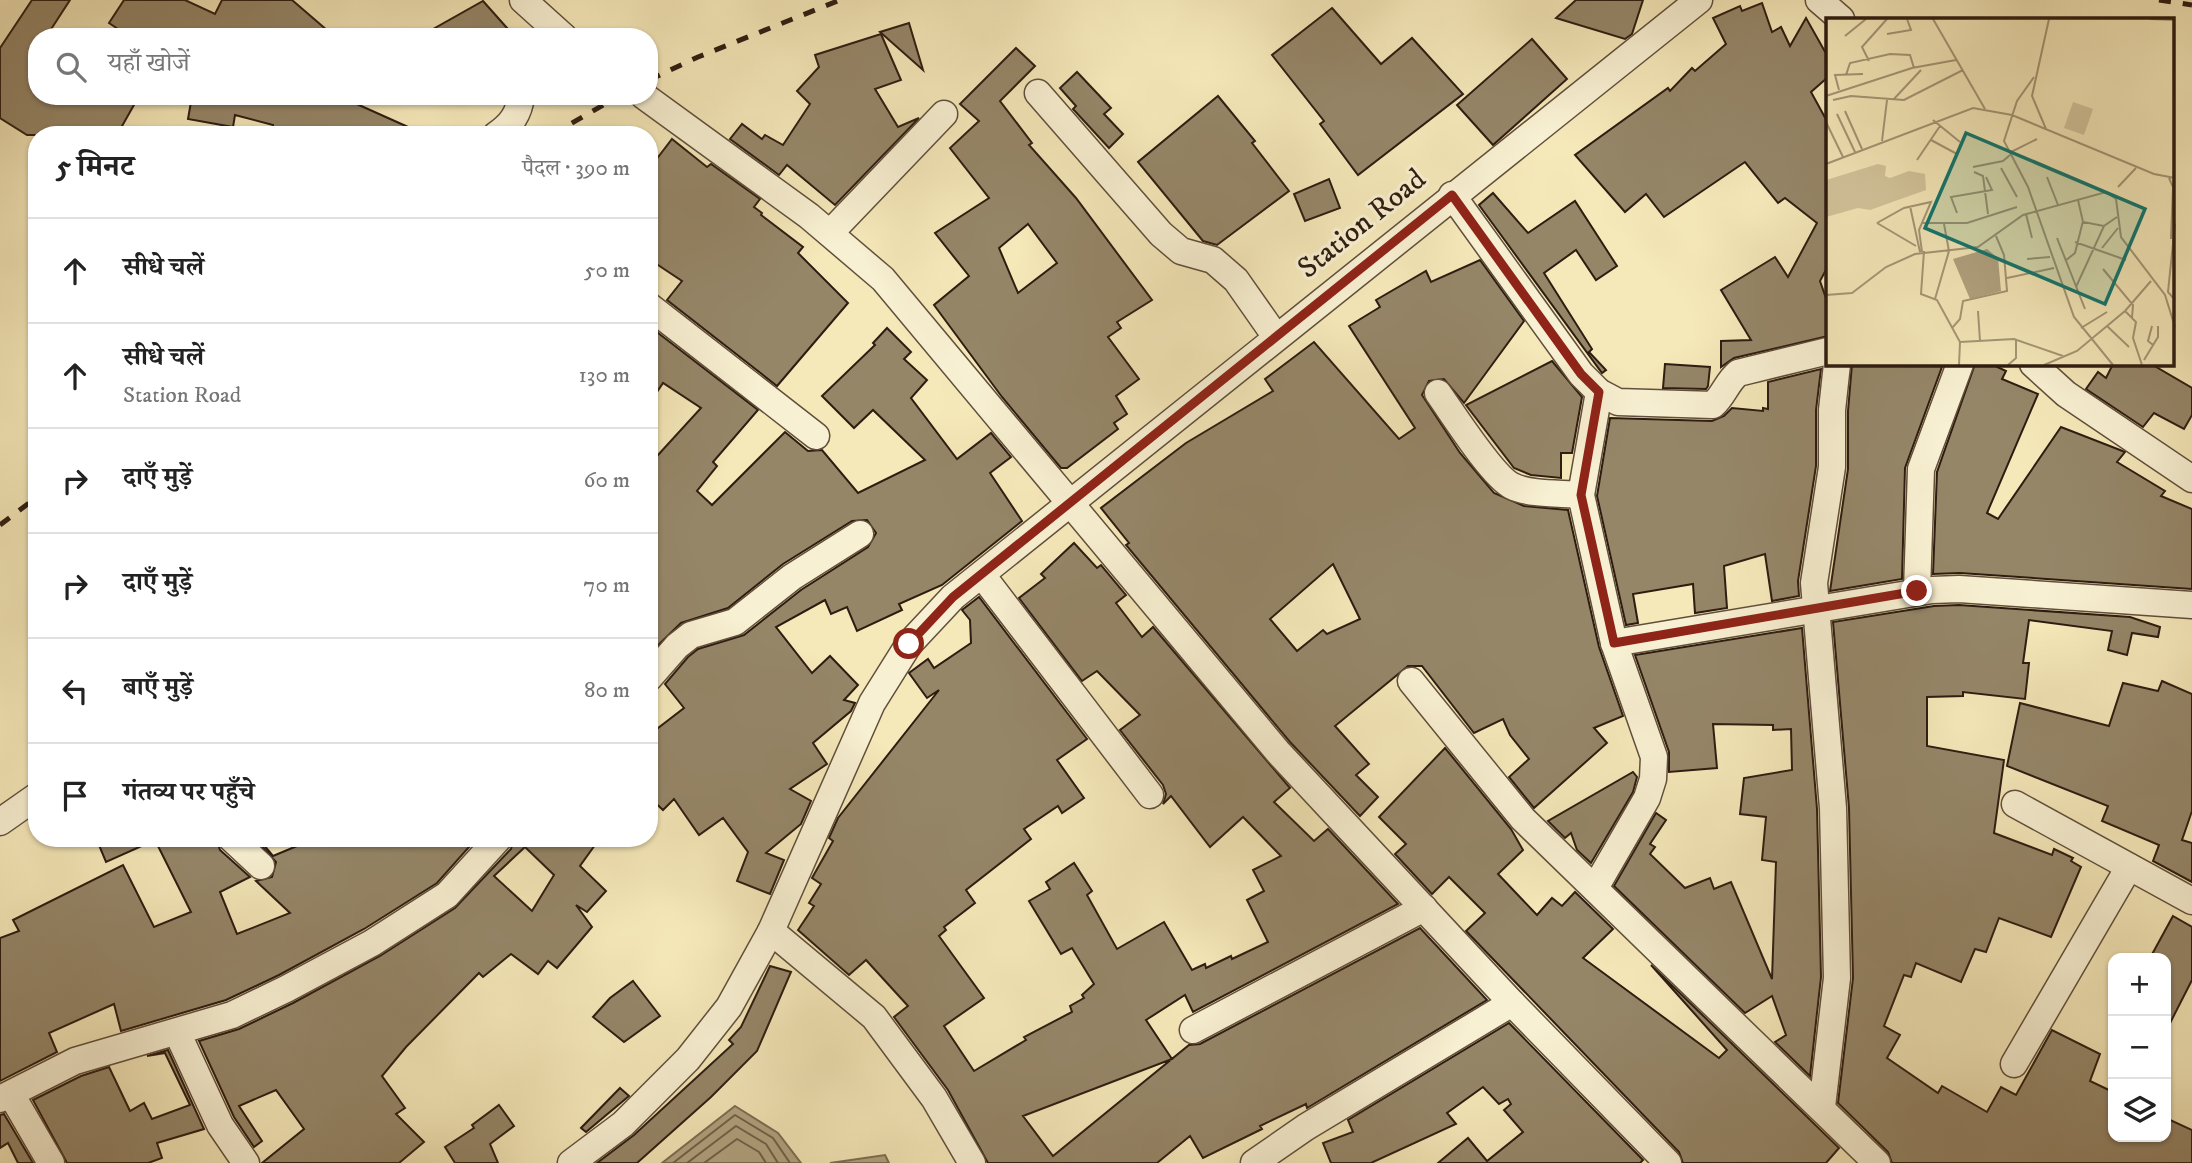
<!DOCTYPE html>
<html lang="hi">
<head>
<meta charset="utf-8">
<style>
  body { margin:0; font-family:"IM FELL DW Pica","Noto Serif Devanagari",serif; background:#f2f2f2; color:#222 }
  .controls { position:absolute; right:21px; bottom:21px; display:grid; overflow:hidden; border-radius:14px; box-shadow:0 2px 5px #0004 }
  .controls button { width:63px; height:63px; display:grid; place-items:center; padding:0; border:0; border-bottom:2px solid #e0e0e0; background:#fff; color:#222; font:35px sans-serif }
  .stop { position:absolute; width:21px; height:21px; margin:-16px; border:5px solid #8f2418; border-radius:50%; background:#fff }
  .stop.end { background:#8f2418; border-color:#fff; box-shadow:0 2px 7px #0008 }
  .list { margin:0; padding:0; list-style:none }
  h2 { display:flex; justify-content:space-between; align-items:center; height:91px; margin:0; padding:0 28px; font-size:30px }
  h2 small { font-size:23px; font-weight:400; color:#767676 }
  .list li { display:grid; grid-template-columns:46px 1fr auto; gap:21px; align-items:center; box-sizing:border-box; height:105px; padding:0 28px; border-top:2px solid #e0e0e0 }
  .list b { display:block; font-size:26px; white-space:nowrap }
  .list p { margin:0; font-size:23px; white-space:nowrap; color:#767676 }
  .list em { font-size:23px; font-style:normal; color:#767676 }
  .icon { flex:none; width:38px; height:38px; fill:none; stroke:currentColor; stroke-width:2; stroke-linecap:round; stroke-linejoin:round }
  .map { position:relative; flex:none; width:2192px; height:1163px; overflow:hidden }
  .search { position:absolute; background:#fff; box-shadow:0 2px 5px #0004; left:28px; top:28px; width:630px; height:77px; display:flex; align-items:center; gap:18px; box-sizing:border-box; padding:0 24px; border-radius:28px; color:#767676; font-size:26px }
  .panel { position:absolute; background:#fff; box-shadow:0 2px 5px #0004; left:28px; top:126px; width:630px; height:721px; border-radius:28px }
  .map>svg:first-child { display:block }
</style>
</head>
<body>
<div class="map">
<svg width="2192" height="1163" viewBox="0 0 2192 1163">
  <rect width="100%" height="100%" fill="#f5e8b9"/>
  <filter id="stains"><feTurbulence type="fractalNoise" baseFrequency=".00286" numOctaves="4"/><feColorMatrix values="0 0 0 0 .2 0 0 0 0 .09 0 0 0 0 .02 0 0 0 .5 -.17"/></filter>
  <radialGradient id="worn" r=".72"><stop offset=".6" stop-color="#630" stop-opacity="0"/><stop offset="1" stop-color="#630" stop-opacity=".3"/></radialGradient>
  <!-- water -->
  <g fill="#b1a380" stroke="#7d6d54" stroke-width="2">
    <polygon points="735,1106 778,1133 801,1163 662,1163"/>
    <polygon points="885,1155 889,1163 830,1163"/>
  </g>
  <g fill="none" stroke-linecap="round" stroke-linejoin="round">
    <!-- shore -->
    <g stroke="#706048" stroke-width="2">
      <polyline points="673,1163 735,1115 773,1138 790,1163"/>
      <polyline points="687,1163 736,1126 766,1144 778,1163"/>
      <polyline points="704,1163 737,1139 759,1152 766,1163"/>
    </g>
  </g>
  <!-- building -->
  <g fill="#958668" stroke="#2e1c11" stroke-width="2" fill-rule="evenodd">
    <polygon points="32,0 70,0 46,37 37,37 37,96 139,96 117,135 27,135 0,118 0,48"/>
    <polygon points="124,0 185,0 215,14 222,0 292,0 335,37 130,37 109,23"/>
    <polygon points="1576,0 1643,0 1632,34 1625,39 1556,18"/>
    <polygon points="483,1 515,37 419,37"/>
    <polygon points="1762,3 1772,32 1781,27 1790,46 1806,18 1828,57 1828,77 1811,92 1828,123 1828,266 1820,281 1828,304 1828,336 1734,358 1721,367 1721,341 1751,340 1721,290 1775,257 1788,277 1817,223 1785,198 1778,203 1745,162 1664,217 1646,194 1625,212 1575,155 1668,88 1670,91 1692,68 1695,71 1726,44 1713,18 1740,6 1742,11"/>
    <polygon points="1332,8 1381,64 1412,38 1463,94 1358,175 1320,124 1324,121 1272,55"/>
    <polygon points="909,23 923,70 880,32"/>
    <polygon points="881,34 901,80 875,89 898,127 919,118 835,205 787,165 779,175 730,139 742,124 762,139 765,135 783,145 810,104 797,91 819,67 815,55"/>
    <polygon points="1532,39 1567,79 1493,145 1457,105"/>
    <path d="M1016,48l19,18 -35,35 32,42 -3,2 47,53 76,102 -35,22 4,6 -13,9 31,42 -23,17 11,18 -13,9 4,6 -51,39h-6l-59,-71 -68,-92 35,-29 -34,-43 54,-35 -39,-50 29,-27 -19,-17zM1028,224l29,39 -39,30 -19,-45z"/>
    <polygon points="1077,72 1111,108 1104,114 1123,134 1109,148 1073,109 1076,106 1060,88"/>
    <polygon points="192,96 353,96 350,101 426,135 272,135 273,125 235,115 233,127 188,119"/>
    <polygon points="1218,96 1255,141 1252,143 1289,191 1217,245 1203,241 1138,162"/>
    <polygon points="672,139 707,167 711,164 760,199 754,207 762,213 761,215 803,247 798,253 848,303 777,386 667,300 682,281 649,259 649,169"/>
    <polygon points="1329,179 1340,208 1305,221 1294,194"/>
    <polygon points="1493,193 1528,233 1575,201 1617,266 1596,280 1576,250 1544,273 1592,349 1589,352 1606,370 1602,373 1479,205"/>
    <path d="M1480,260l44,61 -60,82 -20,-24 -15,2 -7,14 38,58 34,40 30,13 44,4 31,137 24,69 -29,12 13,15 -73,65 -25,-31 20,-18 -19,-24 -7,-16 -29,14 -52,-67h-14l-73,60 34,38 -13,11 22,22 -18,19 -70,-74 -164,-197 3,-2 -28,-35 85,-65 87,-52 -8,-12 49,-37 85,97 16,-11 -66,-102 31,-19 -4,-7 50,-29 5,11zM1333,564l27,55 -33,15 -4,-4 -26,21 -27,-32z"/>
    <polygon points="649,326 758,410 713,462 717,466 697,491 712,505 785,432 808,451 822,450 858,493 925,460 873,410 854,428 822,396 875,345 873,343 887,328 911,352 904,359 927,380 911,398 957,459 991,433 1011,457 990,473 1022,521 942,585 899,604 902,610 857,631 847,607 831,614 825,600 776,627 812,673 830,656 858,685 844,700 855,703 851,711 813,743 827,764 790,789 811,801 801,824 766,853 784,860 770,894 737,881 748,852 723,818 699,835 674,799 663,810 649,797 649,735 684,708 665,684 688,657 698,649 744,635 801,590 868,547 876,533 867,520 852,521 783,564 728,608 681,623 649,654 649,447 658,455 701,408 663,383 649,404"/>
    <polygon points="1552,361 1582,397 1572,453 1561,453 1561,478 1531,475 1514,468 1466,405"/>
    <polygon points="1665,364 1710,367 1708,386 1706,389 1663,388"/>
    <polygon points="1852,364 1943,364 1905,468 1902,579 1830,591 1848,469 1848,411"/>
    <polygon points="1975,364 1991,364 2006,371 2002,379 2038,394 1987,513 1998,519 2061,427 2120,450 2125,452 2117,462 2165,491 2161,496 2192,509 2192,589 1960,573 1933,574 1937,472"/>
    <polygon points="2113,364 2151,364 2192,388 2192,415 2184,429 2154,413 2143,427 2086,389 2098,372 2106,378"/>
    <polygon points="1821,369 1816,410 1816,466 1798,581 1799,596 1772,601 1765,554 1724,566 1727,608 1695,613 1693,584 1633,594 1638,623 1626,625 1597,496 1610,418 1712,421 1724,416 1732,408 1763,411 1763,408 1768,409 1768,382"/>
    <polygon points="1074,543 1097,568 1101,565 1126,595 1116,603 1142,637 1153,627 1290,788 1274,802 1314,841 1328,829 1398,904 1193,1012 1185,995 1146,1020 1172,1059 1023,1116 1053,1156 1189,1045 1200,1044 1420,928 1487,1000 1307,1108 1306,1104 1260,1126 1262,1129 1203,1158 1190,1136 1157,1163 988,1163 948,1090 894,1017 908,1006 866,960 849,975 798,930 814,906 809,903 821,884 812,878 833,841 829,838 838,818 939,690 927,698 909,673 928,659 934,668 971,643 970,620 962,610 979,597 1087,739 1057,760 1084,798 1062,813 1058,806 1024,829 1031,839 966,890 975,903 944,927 946,930 939,936 984,998 944,1026 974,1071 1026,1040 1024,1037 1072,1012 1070,1006 1084,998 1082,995 1094,984 1072,948 1061,954 1029,901 1050,889 1046,882 1074,863 1092,891 1087,895 1117,949 1164,922 1192,970 1205,964 1206,968 1231,956 1232,959 1268,942 1247,900 1264,891 1253,870 1281,856 1243,817 1210,847 1171,796 1163,804 1166,794 1163,785 1120,730 1140,715 1097,671 1082,681 1019,598 1045,578 1041,574"/>
    <polygon points="1959,605 2130,617 2160,627 2158,637 2132,633 2127,655 2108,650 2112,631 2029,620 2023,663 2029,663 2025,699 1963,692 1963,696 1927,697 1927,746 2004,760 1994,833 2052,855 2054,849 2073,858 2071,861 2081,867 2051,937 1999,918 1986,952 1975,949 1961,982 1916,963 1911,977 1904,975 1884,1026 1900,1035 1887,1058 1938,1093 1942,1086 1987,1112 2001,1087 2016,1095 2052,1030 2100,1054 2090,1081 2113,1092 2113,1137 2166,1137 2166,1118 2192,1130 2192,1163 1892,1163 1888,1152 1838,1103 1853,978 1849,808 1833,622 1934,606"/>
    <polygon points="1802,628 1817,809 1821,977 1810,1076 1775,1042 1786,1035 1772,996 1745,1013 1614,886 1656,813 1666,820 1650,844 1655,847 1650,854 1685,888 1710,878 1714,889 1731,882 1772,979 1776,862 1762,860 1766,817 1740,814 1744,778 1792,770 1791,729 1773,730 1773,725 1713,724 1717,768 1669,772 1669,752 1635,655"/>
    <polygon points="2162,681 2192,694 2192,811 2182,840 2192,843 2192,882 2153,861 2159,845 2102,821 2108,806 2007,766 2020,703 2109,726 2123,683 2158,691"/>
    <polygon points="1445,748 1511,829 1523,850 1498,874 1537,915 1552,898 1562,906 1575,892 1613,929 1583,958 1719,1058 1727,1050 1651,965 1839,1148 1826,1163 1683,1163 1679,1152 1466,931 1485,913 1449,877 1432,894 1395,854 1406,844 1379,817"/>
    <polygon points="1633,772 1637,777 1633,792 1591,863 1577,850 1571,833 1565,838 1548,821"/>
    <polygon points="96,838 216,838 220,850 250,877 220,892 237,934 290,913 256,881 272,877 276,862 254,838 258,838 273,856 316,838 477,838 437,883 364,929 279,975 226,1000 121,1031 114,1004 49,1033 57,1052 0,1081 0,938 19,931 13,920 123,865 154,927 191,912 155,840 106,862"/>
    <path d="M514,838h86l-20,28 26,25 -19,21 -11,-7 16,22 -35,41 -9,-7 -10,13 -27,-20 -28,23 -4,-4 -73,74 -24,29 23,32 -9,6 28,28 -25,21h-137l42,-34 -28,-39 -37,16 23,35 -8,6 -20,-30 -35,-76 40,-12 54,-26 87,-47 75,-48 56,-59zM525,847l29,28 -22,36 -38,-35z"/>
    <polygon points="2173,916 2192,927 2192,980 2166,1031 2166,958 2150,958"/>
    <polygon points="770,966 791,972 757,1051 711,1097 637,1163 597,1163 634,1135 733,1044 729,1040 741,1027"/>
    <polygon points="633,981 660,1016 624,1042 593,1017 610,998"/>
    <polygon points="1509,1023 1643,1160 1640,1163 1438,1163 1468,1138 1487,1161 1523,1132 1504,1110 1511,1104 1508,1099 1499,1104 1483,1087 1447,1113 1456,1124 1371,1163 1331,1163 1323,1143 1353,1132 1348,1120"/>
    <polygon points="168,1050 204,1129 157,1143 162,1158 148,1163 67,1163 33,1100 81,1076 109,1067 130,1111 144,1103 152,1119 190,1105 165,1053 147,1056"/>
    <polygon points="620,1088 629,1096 586,1132 581,1128"/>
    <polygon points="499,1105 514,1126 490,1144 498,1163 455,1163 445,1147 474,1128 472,1125"/>
    <polygon points="4,1114 33,1163 18,1163 8,1143 0,1148 0,1115"/>
  </g>
  <g fill="none" stroke-linecap="round" stroke-linejoin="round">
    <defs>
      <g id="minor">
        <polyline points="523,0 564,37"/>
        <polyline points="1819,0 1841,19"/>
        <polyline points="1038,93 1161,234 1181,251 1213,260 1236,280 1276,337"/>
        <polyline points="644,96 809,216 883,279 1278,752 1512,1003 1668,1163"/>
        <path d="M496,135c15,-10 23,-21 25,-39"/>
        <path d="M1452,195l129,179 18,18 19,10 95,3c11,-10 14,-23 25,-32l90,-22"/>
        <polyline points="830,233 944,114"/>
        <polyline points="649,306 816,436"/>
        <polyline points="2033,364 2066,394 2192,479"/>
        <path d="M1438,393c15,21 54,83 74,93 19,9 48,7 69,9"/>
        <polyline points="982,575 1150,795"/>
        <polyline points="1917,591 1921,469 1960,364"/>
        <polyline points="1614,643 1932,590 1959,589 2192,605"/>
        <polyline points="649,678 677,646 691,635 735,622 792,577 860,534"/>
        <polyline points="1411,681 1523,819 1877,1163"/>
        <polyline points="2015,804 2192,901"/>
        <polyline points="0,822 37,796"/>
        <polyline points="231,838 261,866"/>
        <polyline points="1595,888 1647,798 1653,779 1654,757 1614,643 1581,495 1599,392"/>
        <polyline points="771,931 874,1017 934,1098 972,1163"/>
        <polyline points="1193,1030 1424,908"/>
        <polyline points="177,1032 220,1125 246,1163"/>
        <polyline points="2014,1064 2129,867"/>
        <polyline points="11,1094 51,1163"/>
        <polyline points="0,1099 75,1061 232,1015 286,989 372,943 447,895 499,838"/>
        <polyline points="1822,1107 1837,978 1833,808 1814,583 1832,467 1832,410 1837,364"/>
        <polyline points="571,1163 623,1124 688,1059 729,1007 771,931 872,703 909,644 953,597 1699,0"/>
        <polyline points="1254,1163 1306,1127 1512,1003"/>
      </g>
    </defs>
    <!-- minor casing -->
    <use href="#minor" stroke="#604f3b" stroke-width="29"/>
    <!-- minor -->
    <use href="#minor" stroke="#f8f0d2" stroke-width="26"/>
    <!-- rail -->
    <g stroke="#2e1c11" stroke-width="5" stroke-dasharray="12 12" stroke-linecap="butt">
      <polyline points="2159,0 2192,5"/>
      <polyline points="649,80 698,57 840,0"/>
      <polyline points="551,135 619,96"/>
      <polyline points="0,525 37,497"/>
    </g>
  </g>
  <g fill="none" stroke-linecap="round" stroke-linejoin="round">
    <!-- route -->
    <polyline stroke="#8f2418" stroke-width="9" points="909,644 953,597 1452,195 1581,374 1599,392 1581,495 1614,643 1917,591"/>
  </g>
  <g text-anchor="middle" dominant-baseline="central" stroke-width="6" stroke-linejoin="round" paint-order="stroke">
    <!-- street labels -->
    <g font-size="30" fill="#2e1c11" stroke="#f8f0d2">
      <text transform="translate(1362 224) rotate(-39)">Station Road</text>
    </g>
  </g>
  <!-- overview -->
  <g transform="translate(1826 18)">
    <rect width="348" height="348" fill="#f5e8b9"/>
    <path d="M247,84l20,7 -9,26 -20,-7zM52,146l8,2 -1,10 5,2 19,-7 16,3 1,16 -56,20 -12,-2 -32,9v-37z" fill="#d3c59c"/>
    <path d="M161,231l11,9 3,33 -31,8 -17,-40z" fill="#b1a380"/>
    <path fill="none" stroke="#a59676" stroke-width="2" d="M107,1l52,90M324,1l25,1M61,16l24,-4 -4,-11M19,18l21,-17M43,43l-7,-14 25,-28M20,57l4,-12 40,-9 20,1 4,13M208,59l-17,24 -13,40 24,46 46,130 39,48M13,72l-4,-15 28,-1M0,78l86,-28 44,-8M7,82l18,-4 53,4 59,-30M67,82l28,-30M19,93l17,38M11,96l18,38M107,102l27,22M0,104l17,35M220,111l-14,-33 17,-77M105,122l26,14M56,123l5,-41M183,135l28,-14M91,142l23,-34M0,146l147,-56 39,7 142,59 21,4M147,149l30,-6 7,-6M175,150l16,29M148,154l9,4 5,38M221,159l11,28M343,160l4,9 -2,52M292,169l18,-19M252,182l5,22 21,4M84,188l10,46M131,195l-6,-16 41,-7 -6,-13M200,196l6,24M51,205l27,-15 27,-6 -12,28 3,22M51,205l39,23M95,205h46l50,-16M349,206l-7,68 7,8M231,220l28,71M249,224l51,18M276,230l16,-20M98,233l-3,43 16,6 23,42 -1,23M201,241l23,-2M239,243l10,-8 8,-32M277,251l30,36 -1,13M181,260l47,-10M250,269l28,-61 13,-9M0,277l26,-2 34,-26 29,-13 63,-7 45,-32 83,-23 10,7 5,38 44,58 10,32M109,281l14,-48 -5,-27M152,293l2,30M299,293l11,11 -3,16 9,27M281,308l22,21M326,308l-4,15 5,4M126,310l8,-9 3,-18 44,-10 -3,-36 -8,-19M255,310l26,-16M134,324l54,-3 49,17M318,342l14,-23v-11M182,347l8,-7v-19M218,347l33,-14 48,-40 26,-30"/>
    <path fill="#0f766e" fill-opacity="0.15" stroke="#0f766e" stroke-width="3.5" d="M140,115l179,76 -40,95 -180,-76z"/>
    <rect width="348" height="348" fill="none" stroke="#2e1c11" stroke-width="3.5"/>
  </g>
  <rect width="100%" height="100%" filter="url(#stains)"/>
  <rect width="100%" height="100%" fill="url(#worn)"/>
</svg>
<div class="controls">
<button>+</button>
<button>−</button>
<button><svg class="icon" aria-label="layers" viewBox="0 0 24 24"><path d="M12 4l9 5-9 5-9-5zM3 14l9 5 9-5"/></svg></button>
</div>
<div class="stop" style="left:909px;top:644px"></div>
<div class="stop end" style="left:1917px;top:591px"></div>
<div class="search"><svg class="icon" aria-label="search" viewBox="0 0 24 24"><circle cx="10" cy="10" r="6"/><path d="M15 15l6 6"/></svg>यहाँ खोजें</div>
<section class="panel">
<h2>5 मिनट<small>पैदल · 390 m</small></h2>
<ul class="list">
<li><svg class="icon" aria-label="ahead" viewBox="0 0 24 24"><path d="M12 20V5M6 11l6-6 6 6"/></svg><div><b>सीधे चलें</b></div><em>50 m</em></li>
<li><svg class="icon" aria-label="ahead" viewBox="0 0 24 24"><path d="M12 20V5M6 11l6-6 6 6"/></svg><div><b>सीधे चलें</b><p>Station Road</p></div><em>130 m</em></li>
<li><svg class="icon" aria-label="right" viewBox="0 0 24 24"><path d="M7 20v-9h11M14 6l5 5-5 5"/></svg><div><b>दाएँ मुड़ें</b></div><em>60 m</em></li>
<li><svg class="icon" aria-label="right" viewBox="0 0 24 24"><path d="M7 20v-9h11M14 6l5 5-5 5"/></svg><div><b>दाएँ मुड़ें</b></div><em>70 m</em></li>
<li><svg class="icon" aria-label="left" viewBox="0 0 24 24"><path d="M17 20v-9H6M10 6l-5 5 5 5"/></svg><div><b>बाएँ मुड़ें</b></div><em>80 m</em></li>
<li><svg class="icon" aria-label="arrive" viewBox="0 0 24 24"><path d="M6 21V4h12l-3 4 3 4H6"/></svg><div><b>गंतव्य पर पहुँचे</b></div></li>
</ul>
</section>
</div>
</body>
</html>
